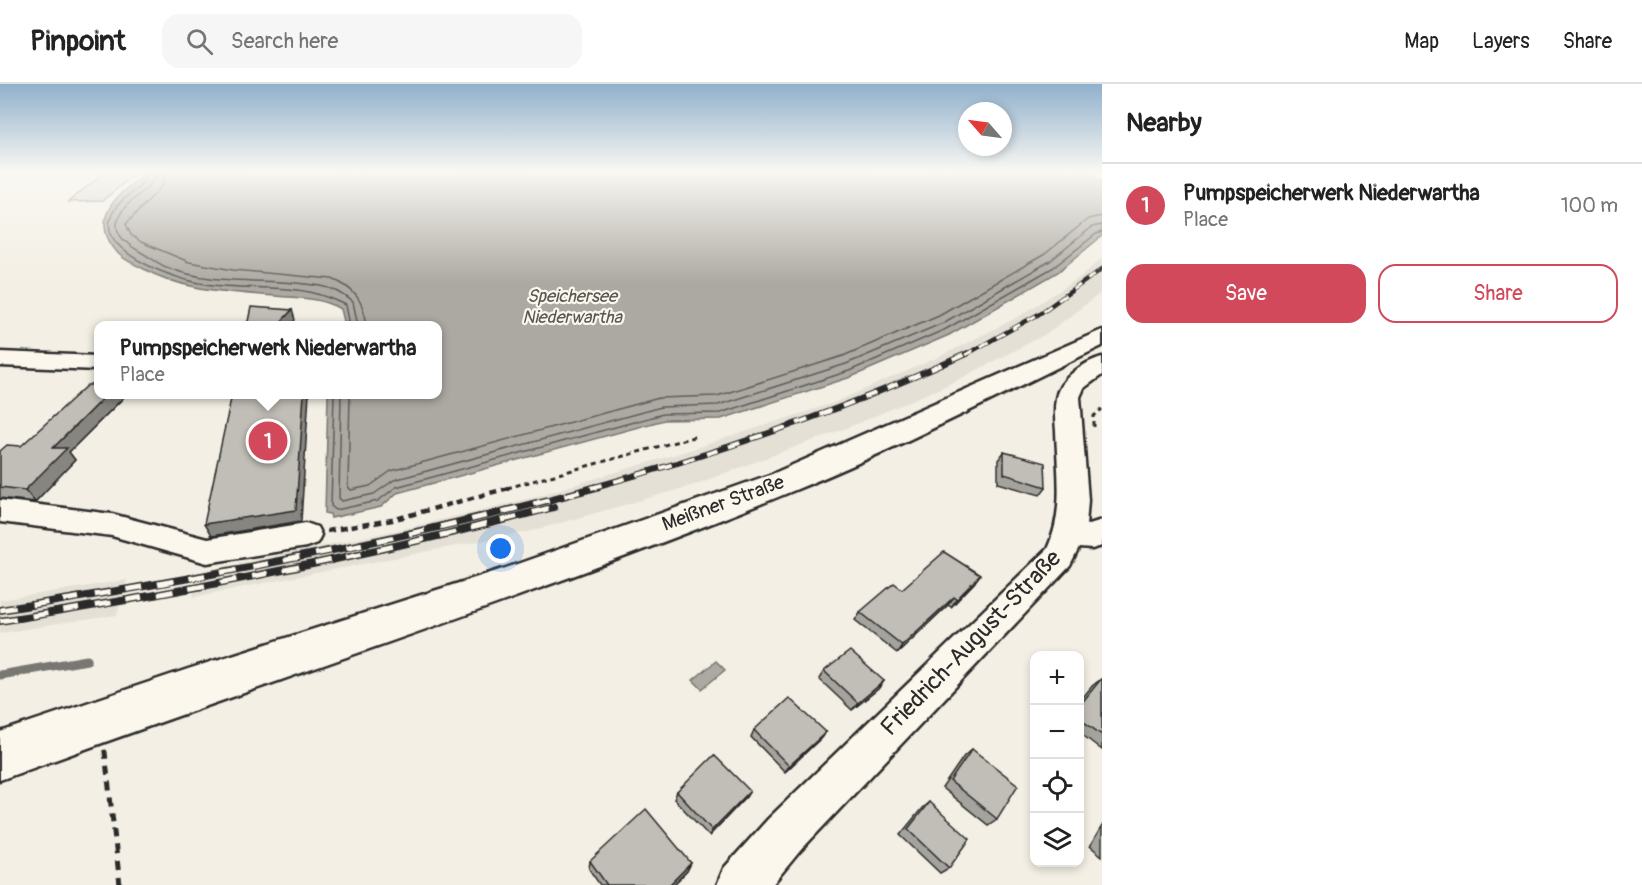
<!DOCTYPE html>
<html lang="en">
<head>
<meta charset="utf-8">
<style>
  body { margin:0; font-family:Pangolin,sans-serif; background:#f6f6f6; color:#222 }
  .controls { position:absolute; right:18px; bottom:18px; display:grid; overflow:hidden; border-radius:12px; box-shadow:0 3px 9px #0003 }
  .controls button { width:54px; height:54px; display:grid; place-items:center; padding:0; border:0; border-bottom:2px solid #e0e0e0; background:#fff; color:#222; font:30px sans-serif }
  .compass { position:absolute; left:958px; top:18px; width:54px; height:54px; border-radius:50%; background:#fff; box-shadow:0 3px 9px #0003; rotate:298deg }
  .you { position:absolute; left:501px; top:465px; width:21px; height:21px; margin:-15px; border:4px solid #fff; border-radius:50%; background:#1a73e8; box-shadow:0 0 0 9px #1a73e833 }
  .badge { display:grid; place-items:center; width:39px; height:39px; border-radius:50%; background:#d1495b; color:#fff; font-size:20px; font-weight:700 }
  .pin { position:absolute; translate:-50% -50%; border:3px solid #fff; box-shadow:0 2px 6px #0006 }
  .popup { position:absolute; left:94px; top:237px; width:348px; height:78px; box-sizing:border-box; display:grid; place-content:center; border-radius:12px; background:#fff; filter:drop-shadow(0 2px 4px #0005); font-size:20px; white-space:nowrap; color:#767676 }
  .popup b { font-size:22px; color:#222 }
  .popup::after { content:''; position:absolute; left:50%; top:100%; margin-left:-12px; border:12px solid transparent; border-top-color:#fff }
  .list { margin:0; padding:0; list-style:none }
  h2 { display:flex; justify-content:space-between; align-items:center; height:78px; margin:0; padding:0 24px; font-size:26px }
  h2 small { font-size:20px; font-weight:400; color:#767676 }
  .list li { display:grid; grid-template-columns:39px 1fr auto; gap:18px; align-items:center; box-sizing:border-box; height:84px; padding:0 24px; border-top:2px solid #e0e0e0 }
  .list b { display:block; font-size:22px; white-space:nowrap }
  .list p { margin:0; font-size:20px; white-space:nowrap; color:#767676 }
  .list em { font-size:20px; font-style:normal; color:#767676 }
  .actions { display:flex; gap:12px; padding:18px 24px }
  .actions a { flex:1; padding:14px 0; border:2px solid #d1495b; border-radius:18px; text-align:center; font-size:21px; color:#d1495b }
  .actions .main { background:#d1495b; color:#fff }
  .icon { flex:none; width:33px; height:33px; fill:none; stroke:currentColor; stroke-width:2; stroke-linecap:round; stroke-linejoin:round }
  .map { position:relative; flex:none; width:1102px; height:801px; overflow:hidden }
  header { display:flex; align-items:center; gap:36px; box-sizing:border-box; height:84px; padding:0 30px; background:#fff; border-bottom:2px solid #e0e0e0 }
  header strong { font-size:28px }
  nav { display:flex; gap:33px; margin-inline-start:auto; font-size:21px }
  .search { width:420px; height:54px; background:#f6f6f6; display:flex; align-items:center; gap:15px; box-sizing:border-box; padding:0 21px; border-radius:18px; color:#767676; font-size:22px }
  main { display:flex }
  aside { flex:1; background:#fff }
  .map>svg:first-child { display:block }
</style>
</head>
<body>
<header>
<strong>Pinpoint</strong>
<div class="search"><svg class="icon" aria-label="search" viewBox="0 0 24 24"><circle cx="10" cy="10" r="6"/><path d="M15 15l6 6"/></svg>Search here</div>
<nav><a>Map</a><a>Layers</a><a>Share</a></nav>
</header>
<main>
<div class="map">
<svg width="1102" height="801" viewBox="0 0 1102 801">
  <rect width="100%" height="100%" fill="#f3efe4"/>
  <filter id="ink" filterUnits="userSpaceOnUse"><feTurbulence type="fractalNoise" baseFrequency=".0167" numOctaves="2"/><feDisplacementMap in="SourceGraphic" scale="12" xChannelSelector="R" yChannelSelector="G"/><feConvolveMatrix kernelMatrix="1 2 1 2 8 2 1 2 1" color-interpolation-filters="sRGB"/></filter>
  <g filter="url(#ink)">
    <!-- built -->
    <g fill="#e4e0d6">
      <polygon points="1102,174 1102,208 1046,250 954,298 854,341 691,402 532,447 193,513 198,488 402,445 527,415 693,365 833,319 939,273 1020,232 1079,194"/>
      <polygon points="127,496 117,531 0,549 0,516"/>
    </g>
    <!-- green -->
    <polygon fill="#d5d2c9" stroke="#807e7a" stroke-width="1.5" points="107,87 138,87 102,117 68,118"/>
    <!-- water -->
    <g fill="#aca9a2" stroke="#787772" stroke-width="1.5">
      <path d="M147,87h940l15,10v55l-44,36 -109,63 -98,42 -130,42 -57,1 -267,73 -16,14 -50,11 -1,-4 -5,-1 3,-118 109,-1v-68l-92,-1 -4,-16c-20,-12 -43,-11 -66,-13 -46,-4 -92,-5 -133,-28 -12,-6 -22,-10 -29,-21 -24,-33 10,-56 34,-76z"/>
      <polygon points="716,577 725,586 702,605 693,596"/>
    </g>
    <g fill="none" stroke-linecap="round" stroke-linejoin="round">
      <!-- shore -->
      <g stroke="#5f5d5b" stroke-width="1.5">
        <path d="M150,87c-8,20 -35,27 -40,49 -8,35 70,61 96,64 30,5 61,2 92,6 17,2 32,7 48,15l4,21"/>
        <path d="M158,87c-7,21 -34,28 -40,49 -5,14 10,25 21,31 9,5 18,12 27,16 49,20 104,10 155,19 13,2 22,8 32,16l5,24"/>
        <path d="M167,87l-5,15 -36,38 5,11 10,7 48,20 44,8 99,9c23,9 32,23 35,47"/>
        <polyline points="334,310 331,422 336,426 378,417 396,403 663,330 720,329 849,287 946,245 1054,183 1096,150 1102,148"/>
        <polyline points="341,310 339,414 342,417 374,410 394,396 661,323 718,321 846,280 943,239 1050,177 1092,143 1102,141"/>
        <polyline points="350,310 348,403 351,406 370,402 391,387 659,314 717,312 843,272 939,231 1045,170 1088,135 1102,132"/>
      </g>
      <!-- stream-far1 -->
      <polyline stroke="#787772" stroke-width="7" points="79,578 88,576"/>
      <!-- stream -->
      <polyline stroke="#787772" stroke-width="9" points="0,591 87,576"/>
      <defs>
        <g id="minor">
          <polygon points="0,268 98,272 98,286 0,282"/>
          <path d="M1102,273v18l-18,13 -4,9 8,103 -2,25 16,-5v26l-10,3 -13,-1 -9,18 -270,285 -28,34h-55l7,-17 44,-49 279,-270c18,-37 10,-79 9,-118 -1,-11 -2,-22 0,-33 3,-19 28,-36 46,-41z"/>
          <polygon points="0,416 112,430 207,455 306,439 317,443 321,451 317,459 306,463 207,479 112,452 0,438"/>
        </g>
        <path id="major" d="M1102,246v16c-102,49 -203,102 -307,144 -261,107 -531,193 -795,290v-48l188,-63 315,-100 269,-95z"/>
      </defs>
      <!-- minor casing -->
      <use href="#minor" stroke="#2b2b2b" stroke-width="5"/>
      <!-- major casing -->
      <use href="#major" stroke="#2b2b2b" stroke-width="5"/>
      <!-- path-far2 -->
      <g stroke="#2b2b2b" stroke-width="3" stroke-dasharray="5 4" stroke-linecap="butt">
        <polyline points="1094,343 1094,332 1102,325"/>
        <polyline points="507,404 697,352"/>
      </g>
      <!-- path-far1 -->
      <polyline stroke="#2b2b2b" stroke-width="4.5" stroke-dasharray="7 5" stroke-linecap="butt" points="327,447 392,436 512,403"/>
      <!-- path -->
      <polyline stroke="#2b2b2b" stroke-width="5" stroke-dasharray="9 7" stroke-linecap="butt" points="103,669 105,668 120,801"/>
      <!-- minor -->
      <use href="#minor" fill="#fbf7ec" fill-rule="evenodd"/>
      <!-- major -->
      <use href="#major" fill="#fbf7ec" fill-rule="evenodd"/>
      <defs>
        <polyline id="rail-far2" points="965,271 1039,230 1102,185"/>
        <path id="rail-far1" d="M591,404c128,-35 256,-79 377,-135"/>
        <g id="rail">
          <path d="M0,526c201,-31 400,-69 597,-123"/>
          <path d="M0,537c187,-29 371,-66 554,-114"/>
        </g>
      </defs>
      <!-- rail-far2 casing -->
      <use href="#rail-far2" stroke="#2b2b2b" stroke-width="4.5"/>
      <!-- rail-far1 casing -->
      <use href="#rail-far1" stroke="#2b2b2b" stroke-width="6"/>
      <!-- rail casing -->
      <use href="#rail" stroke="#2b2b2b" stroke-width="8"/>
      <!-- rail-far2 -->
      <use href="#rail-far2" stroke="#fbf7ec" stroke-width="3" stroke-dasharray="9" stroke-linecap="butt"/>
      <!-- rail-far1 -->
      <use href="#rail-far1" stroke="#fbf7ec" stroke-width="4" stroke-dasharray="12" stroke-linecap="butt"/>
      <!-- rail -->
      <use href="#rail" stroke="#fbf7ec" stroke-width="5" stroke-dasharray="16" stroke-linecap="butt"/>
    </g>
    <!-- wall -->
    <g fill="#a5a39d" stroke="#2b2b2b" stroke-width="1.5">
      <polygon points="99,310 121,310 123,314 69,368 75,376 35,418 0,414 0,415 0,367 21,362"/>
      <polygon points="1004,368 1046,403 1040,411 998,399 998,376"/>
      <polygon points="974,499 951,523 948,521 897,569 855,536 860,528 902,505"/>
      <polygon points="824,587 884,597 878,605 852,626 819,595"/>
      <polygon points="1101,595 1102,595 1102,666 1080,649 1080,617 1092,602"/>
      <polygon points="754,646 826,648 820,655 785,688 751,653"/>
      <polygon points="972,665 997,735 988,741 942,704 964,672"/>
      <polygon points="677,708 746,713 709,752 674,715"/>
      <polygon points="929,718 949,784 940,789 900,751 922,724"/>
      <polygon points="1102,742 1102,772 1090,762"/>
      <polygon points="590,777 691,779 687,787 673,801 600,801 589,785"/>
    </g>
    <!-- shaded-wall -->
    <g fill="#86857f" stroke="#2b2b2b" stroke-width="1.5">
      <polygon points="292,226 295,236 291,242 277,242"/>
      <polygon points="107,310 121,310 123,314 69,368 75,376 35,418 25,406 53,364"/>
      <polygon points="304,310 309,310 301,437 211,452 204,440"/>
      <polygon points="980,491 974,499 951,523 957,515"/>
      <polygon points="954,513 948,521 897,569 902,561"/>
      <polygon points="884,597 878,605 852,626 858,619"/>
      <polygon points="826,648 820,655 785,688 789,682"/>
      <polygon points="750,707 746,713 709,752 712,746"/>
      <polygon points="691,779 687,787 673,801 669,801"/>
    </g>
    <!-- building -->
    <g fill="#c0beb6" stroke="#2b2b2b" stroke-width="1.5">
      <polygon points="251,223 292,226 277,242 247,242"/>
      <polygon points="88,301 99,301 99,310 107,310 53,364 67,364 25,406 0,403 0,367 7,361 21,362"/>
      <polygon points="232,310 304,310 296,426 204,440"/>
      <polygon points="1004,368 1045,379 1046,403 1004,390"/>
      <polygon points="944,468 980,491 957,515 954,513 902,561 860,528 894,499 902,505"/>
      <polygon points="850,567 884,597 858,619 824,587"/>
      <polygon points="1101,595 1102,595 1102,651 1080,635 1080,621"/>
      <polygon points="789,614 826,648 789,682 754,646"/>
      <polygon points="972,665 1018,701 997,735 950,697"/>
      <polygon points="714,671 750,707 712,746 677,708"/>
      <polygon points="929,718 970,755 949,784 908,745"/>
      <polygon points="646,725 691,779 669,801 607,801 590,777"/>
    </g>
  </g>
  <!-- sky -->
  <linearGradient id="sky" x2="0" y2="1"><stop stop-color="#90b0cc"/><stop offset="0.44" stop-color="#faf8f3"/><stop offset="1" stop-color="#faf8f3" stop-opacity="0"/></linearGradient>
  <rect width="1102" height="199" fill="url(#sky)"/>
  <g text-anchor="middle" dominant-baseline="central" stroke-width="4.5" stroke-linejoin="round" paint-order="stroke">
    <!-- far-water labels -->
    <g font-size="18" font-style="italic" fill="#585755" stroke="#fbf7ec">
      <text x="572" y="212">Speichersee<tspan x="572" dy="21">Niederwartha</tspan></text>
    </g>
    <!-- street labels -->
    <g font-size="20" fill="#2b2b2b" stroke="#fbf7ec">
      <text transform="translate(723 419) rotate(-20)">Meißner Straße</text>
    </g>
    <!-- near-street labels -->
    <g font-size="24" fill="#2b2b2b" stroke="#fbf7ec">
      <text transform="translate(971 559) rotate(-46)">Friedrich-August-Straße</text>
    </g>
  </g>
</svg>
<div class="controls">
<button>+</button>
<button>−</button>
<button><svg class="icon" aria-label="locate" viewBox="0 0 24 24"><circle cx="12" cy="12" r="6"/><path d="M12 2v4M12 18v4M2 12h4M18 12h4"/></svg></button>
<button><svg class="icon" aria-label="layers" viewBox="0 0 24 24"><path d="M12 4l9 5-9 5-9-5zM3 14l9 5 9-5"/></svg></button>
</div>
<svg class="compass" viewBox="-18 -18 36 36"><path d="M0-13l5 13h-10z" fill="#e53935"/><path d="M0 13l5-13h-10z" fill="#767676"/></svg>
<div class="you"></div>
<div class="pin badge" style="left:268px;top:357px">1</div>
<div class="popup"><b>Pumpspeicherwerk Niederwartha</b>Place</div>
</div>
<aside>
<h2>Nearby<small></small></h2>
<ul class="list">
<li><span class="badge">1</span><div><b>Pumpspeicherwerk Niederwartha</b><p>Place</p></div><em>100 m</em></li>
</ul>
<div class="actions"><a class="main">Save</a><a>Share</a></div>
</aside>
</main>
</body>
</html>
